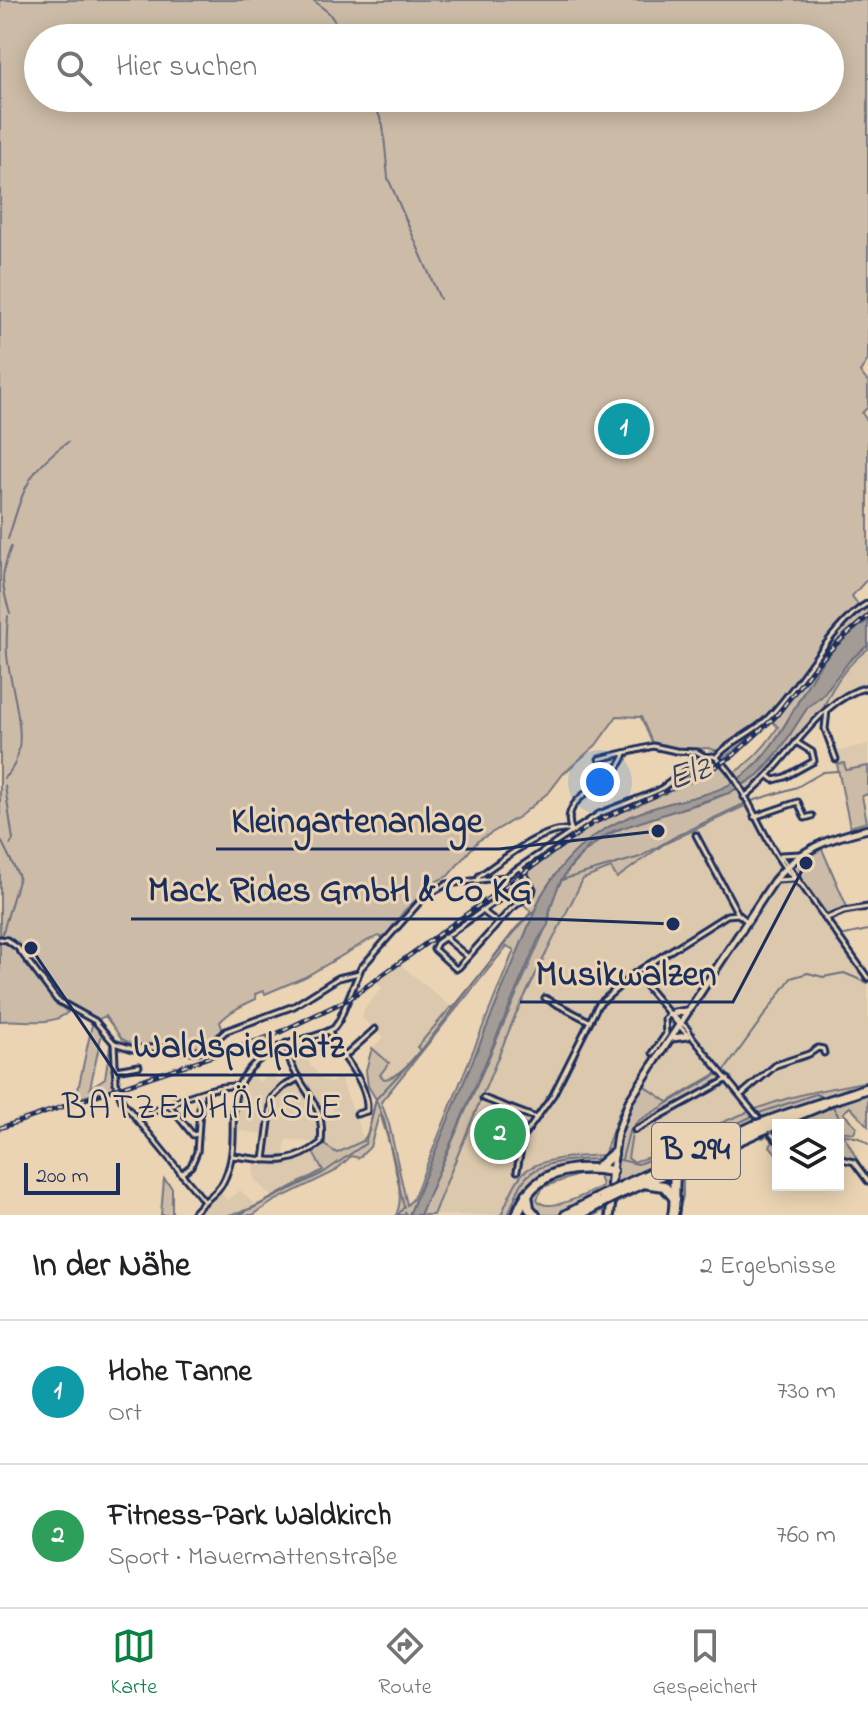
<!DOCTYPE html>
<html lang="de">
<head>
<meta charset="utf-8">
<style>
  body { margin:0; font-family:"Indie Flower",sans-serif; background:#f2f2f2; color:#202124 }
  .controls { position:absolute; right:24px; bottom:24px; display:grid; overflow:hidden; border-radius:0px; box-shadow:0 4px 20px #0003 }
  .controls button { width:72px; height:72px; display:grid; place-items:center; padding:0; border:0; border-bottom:2px solid #e0e0e0; background:#fff; color:#202124; font:40px sans-serif }
  .scale { position:absolute; left:24px; bottom:20px; width:96px; box-sizing:border-box; padding-left:8px; border:4px solid #1b2f5e; border-top:0; font-size:22px; line-height:28px; white-space:nowrap; color:#1b2f5e; -webkit-text-stroke:6px #ead4b3; paint-order:stroke }
  .you { position:absolute; left:600px; top:782px; width:28px; height:28px; margin:-20px; border:6px solid #fff; border-radius:50%; background:#1a73e8; box-shadow:0 0 0 12px #1a73e833 }
  .badge { display:grid; place-items:center; width:52px; height:52px; border-radius:50%; background:#0b8043; color:#fff; font-size:26px; font-weight:700 }
  .pin { position:absolute; translate:-50% -50%; border:4px solid #fff; box-shadow:0 2px 8px #0006 }
  .list { margin:0; padding:0; list-style:none }
  h2 { display:flex; justify-content:space-between; align-items:center; height:104px; margin:0; padding:0 32px; font-size:34px }
  h2 small { font-size:26px; font-weight:400; color:#757577 }
  .list li { display:grid; grid-template-columns:52px 1fr auto; gap:24px; align-items:center; box-sizing:border-box; height:144px; padding:0 32px; border-top:2px solid #e0e0e0 }
  .list b { display:block; font-size:30px; white-space:nowrap }
  .list p { margin:0; font-size:26px; white-space:nowrap; color:#757577 }
  .list em { font-size:26px; font-style:normal; color:#757577 }
  .icon { flex:none; width:44px; height:44px; fill:none; stroke:currentColor; stroke-width:2; stroke-linecap:round; stroke-linejoin:round }
  .map { position:relative; flex:none; width:868px; height:1215px; overflow:hidden }
  .search { position:absolute; background:#fff; box-shadow:0 4px 20px #0003; left:24px; right:24px; top:24px; height:88px; display:flex; align-items:center; gap:20px; box-sizing:border-box; padding:0 28px; border-radius:44px; color:#757577; font-size:30px }
  .sheet { height:392px; background:#fff }
  nav { display:flex; justify-content:space-around; align-items:center; box-sizing:border-box; height:112px; border-top:2px solid #e0e0e0; background:#fff; font-size:22px; color:#757577 }
  nav a { display:grid; justify-items:center; gap:4px }
  nav .on { color:#0b8043 }
  .map>svg:first-child { display:block }
</style>
</head>
<body>
<div class="map">
<svg width="868" height="1215" viewBox="0 0 868 1215">
  <rect width="100%" height="100%" fill="#ead4b3"/>
  <filter id="ink" filterUnits="userSpaceOnUse"><feTurbulence type="fractalNoise" baseFrequency=".0125" numOctaves="2"/><feDisplacementMap in="SourceGraphic" scale="16" xChannelSelector="R" yChannelSelector="G"/><feConvolveMatrix kernelMatrix="1 2 1 2 8 2 1 2 1" color-interpolation-filters="sRGB"/></filter>
  <g filter="url(#ink)">
    <!-- built -->
    <g fill="#dbc8ad" fill-rule="evenodd">
      <polygon points="868,614 868,618 823,658 771,725 739,753 685,784 593,824 400,964 451,1007 418,1047 420,1050 393,1078 384,1079 379,1075 389,1063 372,1048 384,1037 362,1018 364,1009 382,988 376,982 322,1015 274,1036 0,1131 0,1124 273,1034 349,997 568,837 615,810 684,782 722,761 755,735 752,732 777,709 818,657"/>
      <polygon points="868,649 868,687 850,692 827,710 823,707 833,686 858,656"/>
      <polygon points="868,744 868,766 845,770 844,763 838,764 835,752"/>
      <polygon points="741,796 749,800 775,846 798,865 811,893 840,937 868,971 868,1081 837,1088 826,1087 785,1099 633,1162 628,1158 627,1151 633,1128 722,1079 717,1073 668,1102 637,1081 620,1110 604,1155 560,1158 520,1176 501,1215 433,1215 515,1016 583,879 611,868 618,878 664,844 745,807"/>
      <path d="M308,1052l2,13 14,16 2,-2 4,4 10,-6 24,63 -27,13 -16,-10 -35,-4 -3,24 20,-5 9,-7 12,19 -53,26 -17,-17 -1,-18 12,1 4,-27 -33,-5 1,-43 10,-16 13,11 10,-9 13,14 15,-8 -8,-18zM330,1103l4,10 -10,3 2,18 -4,-2 -5,-25z"/>
      <polygon points="240,1190 256,1206 229,1215 195,1215 220,1191 227,1200"/>
    </g>
    <!-- green -->
    <g fill="#ccbca7" stroke="#747682" stroke-width="2" fill-rule="evenodd">
      <path d="M0,0h868v360l-8,12 8,10v25l-6,6 6,9v156l-16,18 8,11 8,-4v11l-50,44 -53,63 -44,31 -13,-4 -34,2 -21,-5 -12,-28 -24,-1 -21,29 -33,29 -13,17 -30,25 -42,25 -30,35 -11,5 -33,30 -20,27 -5,-2 -10,4 -64,37 -40,17 -2,-3 -8,3 1,5c-13,6 -26,12 -36,23l3,9 -15,14 -17,5 -24,-6 -33,1 -12,-6 -17,-23 -9,5 7,7 -13,60 15,-10 6,-38 3,3 3,44 -41,12 17,-79 -39,-25 -15,-24 -22,-23 39,51 -2,3 14,10c-18,16 -45,6 -68,9zM38,38h792v60h-792z"/>
      <path d="M868,618c-13,18 -37,31 -51,52 -26,39 -41,84 -83,112 -17,11 -43,16 -63,21 -60,16 -98,39 -130,93l-132,319h-13c12,-23 -8,-74 -15,-99l-2,-1 -9,32 -11,11 -8,-2 -17,16 -60,29 -21,14h-24l24,-7 70,-38 -11,-19 9,-8 16,10 26,-12 6,-10 7,-32 -8,-13 -2,-16 6,-22 17,15 -9,12 4,4c14,-1 27,-18 36,-29l-3,-3 34,-40 2,1 78,-96 -9,-10 12,-9 1,-5 -9,-16c22,-17 45,-36 70,-49 42,-23 87,-36 129,-60l10,9c17,-11 32,-28 43,-45l-5,-5c30,-38 57,-74 95,-104zM507,946l7,4 -101,249 -6,6 -18,-81 -8,-22z"/>
      <path d="M868,645v4c-21,15 -34,34 -44,57l3,4 -31,32 -22,29 -32,26 3,9 -81,38 -47,34 -6,-10 -28,11 -68,137 -82,199h-13l129,-295c2,-23 12,-43 28,-60 52,-56 125,-41 181,-85 21,-17 32,-42 47,-64 5,-8 12,-10 18,-16 6,-6 9,-14 14,-21 8,-11 20,-20 31,-29z"/>
      <path d="M754,733l1,1c-29,24 -57,42 -92,57l9,-7h6l23,-17 -2,-3 6,-4h12l4,-7z"/>
      <polygon points="844,763 846,770 868,766 868,794 862,796 867,822 850,827 837,764"/>
      <path d="M822,849l25,58 -22,7c-10,-14 -30,-35 -25,-53z"/>
      <path d="M717,1073l6,6 -90,49 -5,30 5,4 16,-5v-3c46,-19 92,-42 140,-56 26,-8 52,-11 79,-17v3c-92,25 -181,64 -266,106v18l176,-82v30l-8,-10 3,-4 -6,-7 -4,3 -4,-2 -76,37v23l-5,19h-10l2,-16c-12,-22 -36,-4 -53,4l-3,12h-10v-5l-9,5h-94c6,-13 12,-30 21,-41 16,-17 60,-18 82,-19l16,-45 17,-29 31,21zM578,1175h21l3,11c-16,9 -58,29 -65,13l6,-12z"/>
      <polygon points="868,1094 868,1126 850,1107 843,1113 857,1127 854,1133 838,1131 838,1125 781,1125"/>
      <polygon points="838,1135 845,1137 859,1163 857,1164 838,1158"/>
      <polygon points="164,1179 172,1188 172,1215 161,1215"/>
    </g>
    <!-- water -->
    <path fill="#a39b96" stroke="#6d7080" stroke-width="2" d="M868,620v25l-18,15 -28,36 -14,11 -29,44 -21,24 -29,18 -116,38 -24,15 -20,22 -10,16 -9,25 -2,16 -10,15 -118,275h-11l132,-319c32,-54 70,-77 129,-93 21,-5 46,-10 64,-21 41,-25 57,-72 82,-111 13,-20 33,-37 52,-51z"/>
    <g fill="none" stroke-linecap="round" stroke-linejoin="round">
      <!-- stream -->
      <g stroke="#6d7080" stroke-width="2">
        <polyline points="313,0 329,13 346,38"/>
        <polyline points="372,98 383,125 388,178 440,299"/>
        <path d="M8,539c15,-46 17,-68 60,-97"/>
        <path d="M10,613c-9,-28 -10,-38 1,-66"/>
        <path d="M4,778c32,-28 6,-87 3,-123 -1,-13 0,-26 1,-39"/>
        <polyline points="5,786 13,840 10,845"/>
        <polyline points="752,801 797,787 823,772 838,771"/>
        <polyline points="0,838 19,877 0,942"/>
        <polyline points="561,880 640,857 678,835 744,804"/>
        <polyline points="840,936 868,930"/>
        <polyline points="376,1100 384,1120 404,1207 398,1215"/>
        <polyline points="833,1107 839,1117 836,1125"/>
        <polyline points="838,1133 859,1138 868,1144"/>
        <polyline points="616,1159 638,1164 711,1136 759,1113 816,1094 822,1097"/>
        <polyline points="622,1159 629,1132 638,1121 725,1070 791,978 808,973 823,977 844,973 868,983"/>
        <polyline points="405,1212 406,1215"/>
        <polyline points="238,1215 323,1173 365,1144 376,1099 420,1052 516,928 535,910"/>
        <path d="M508,1215c5,-11 9,-25 16,-35 16,-21 53,-20 77,-21"/>
      </g>
      <defs>
        <g id="minor">
          <polyline points="827,710 825,729 836,759"/>
          <path d="M716,757c13,-15 35,-23 50,-37 33,-31 66,-97 102,-117"/>
          <polyline points="599,759 653,746 676,751 697,752 704,756"/>
          <polyline points="769,776 774,780 785,777 814,761 812,752 796,742"/>
          <path d="M744,797c43,-31 72,-98 124,-110"/>
          <polyline points="754,817 798,802 805,818 812,816"/>
          <path d="M572,831c-17,-37 47,-47 53,-78"/>
          <polyline points="696,835 738,914"/>
          <polyline points="781,855 801,854"/>
          <polyline points="781,856 868,978"/>
          <polyline points="521,868 533,889 532,893 511,909 459,967 456,969 434,949 437,943 527,879"/>
          <polyline points="777,880 793,879"/>
          <path d="M478,881l1,-5c21,-14 68,-53 93,-45"/>
          <polyline points="481,910 497,922"/>
          <polyline points="825,919 844,911 868,907"/>
          <polyline points="444,937 468,957"/>
          <polyline points="0,939 7,940 18,948 57,1000 95,1021 114,1043"/>
          <polyline points="635,973 688,1036"/>
          <polyline points="545,998 589,1021"/>
          <polyline points="670,1013 687,1028 693,1038 760,1120"/>
          <path d="M329,1031c11,26 40,50 38,80l-10,3"/>
          <polyline points="114,1043 133,1049 166,1047 185,1051 199,1051 207,1048 226,1031 294,1006 338,978 359,973"/>
          <polyline points="114,1043 116,1083 122,1101 204,1201"/>
          <polyline points="653,1053 666,1034 665,1019 670,1013"/>
          <polyline points="345,1056 375,1029"/>
          <polyline points="115,1070 139,1066"/>
          <polyline points="742,1094 776,1065 809,1054 818,1048 823,1049 824,1053"/>
          <polyline points="483,1098 536,1118"/>
          <polyline points="169,1105 193,1135 197,1134"/>
          <path d="M138,1121c13,-12 83,-40 99,-34"/>
          <polyline points="767,1129 778,1141"/>
          <polyline points="635,1130 728,1079"/>
          <path d="M232,1156c39,4 56,12 89,-13 4,-37 -13,-45 -28,-75 -4,-8 -5,-17 -7,-25"/>
          <polyline points="838,1158 854,1162 868,1181"/>
          <polyline points="264,1160 272,1098 283,1087 299,1078"/>
          <polyline points="517,1171 523,1137 553,1095 598,1005 635,973 727,915 738,914 747,921"/>
          <polyline points="181,1174 191,1166 197,1152 201,1094"/>
          <path d="M192,1215c9,-14 27,-21 33,-37 21,-48 -12,-85 40,-123 23,-17 51,-15 69,-27l5,-7 22,-53 63,-71 23,-13 58,-7 94,-63 59,-23 47,-34 8,-1c31,15 52,100 87,128"/>
        </g>
        <g id="tertiary">
          <polyline points="674,1013 687,1011"/>
          <polyline points="672,1038 688,1036"/>
          <path d="M612,1171l5,-37 12,-33 145,-220c25,-32 55,-43 94,-52"/>
        </g>
        <g id="secondary">
          <polyline points="611,1185 612,1171"/>
          <polyline points="610,1215 611,1205"/>
        </g>
        <g id="trunk">
          <path d="M766,1122c34,-13 68,-22 102,-34"/>
          <polyline points="769,1127 824,1104"/>
          <polyline points="597,1168 613,1154"/>
          <polyline points="643,1183 664,1186 675,1199"/>
          <polyline points="623,1186 754,1126"/>
          <polyline points="623,1192 757,1132"/>
          <polyline points="527,1194 529,1208 535,1215"/>
          <path d="M517,1215c14,-44 54,-51 95,-44"/>
          <polyline points="566,1215 602,1196"/>
          <polyline points="579,1215 601,1203"/>
          <path d="M673,1215c4,-16 -2,-36 5,-49"/>
        </g>
      </defs>
      <!-- minor casing -->
      <use href="#minor" stroke="#1b2f5e" stroke-width="9"/>
      <!-- tertiary casing -->
      <use href="#tertiary" stroke="#1b2f5e" stroke-width="11"/>
      <!-- secondary casing -->
      <use href="#secondary" stroke="#1b2f5e" stroke-width="12"/>
      <!-- trunk casing -->
      <use href="#trunk" stroke="#1b2f5e" stroke-width="14"/>
      <!-- minor -->
      <use href="#minor" stroke="#ead4b3" stroke-width="3"/>
      <!-- tertiary -->
      <use href="#tertiary" stroke="#ead4b3" stroke-width="5"/>
      <!-- secondary -->
      <use href="#secondary" stroke="#ead4b3" stroke-width="6"/>
      <!-- trunk -->
      <use href="#trunk" stroke="#ead4b3" stroke-width="8"/>
      <defs>
        <polyline id="rail" points="0,1128 274,1035 349,999 593,823 698,777 734,755 776,716 813,668 836,644 868,616"/>
      </defs>
      <!-- rail casing -->
      <use href="#rail" stroke="#1b2f5e" stroke-width="5"/>
      <!-- rail -->
      <use href="#rail" stroke="#ead4b3" stroke-width="2" stroke-dasharray="6" stroke-linecap="butt"/>
      <defs>
        <g id="trunk-bridge">
          <polyline points="754,1126 766,1122"/>
          <polyline points="757,1132 769,1127"/>
          <polyline points="602,1196 623,1186"/>
          <polyline points="601,1203 623,1192"/>
        </g>
      </defs>
      <!-- trunk-bridge casing -->
      <use href="#trunk-bridge" stroke="#1b2f5e" stroke-width="14" stroke-linecap="butt"/>
      <!-- trunk-bridge -->
      <use href="#trunk-bridge" stroke="#ead4b3" stroke-width="8"/>
    </g>
  </g>
  <g text-anchor="middle" dominant-baseline="central" stroke-width="6" stroke-linejoin="round" paint-order="stroke">
    <!-- shield labels -->
    <rect fill="#ead4b3" stroke="#596078" stroke-width="2" x="652" y="1123" width="88" height="56" rx="6"/>
    <g font-size="32" font-weight="bold" fill="#1b2f5e">
      <text x="696" y="1151">B 294</text>
    </g>
    <!-- water labels -->
    <g font-size="36" font-style="italic" fill="#364569" stroke="#ead4b3">
      <text transform="translate(689 775) rotate(-19)">Elz</text>
    </g>
    <!-- neighbourhood labels -->
    <g font-size="36" letter-spacing="2" fill="#1b2f5e" stroke="#ead4b3">
      <text x="203" y="1109">BATZENHÄUSLE</text>
    </g>
  </g>
  <!-- callouts -->
  <path fill="none" stroke="#1b2f5e" stroke-width="3" d="M658 831L499 849H216M673 924L548 919H131M806 863L733 1002H520M31 948L117 1075H361"/>
  <g fill="#1b2f5e" stroke="#ead4b3" stroke-width="3">
    <circle cx="658" cy="831" r="8"/>
    <circle cx="673" cy="924" r="8"/>
    <circle cx="806" cy="863" r="8"/>
    <circle cx="31" cy="948" r="8"/>
  </g>
  <g font-size="36" text-anchor="middle" font-weight="bold" fill="#1b2f5e" stroke="#ead4b3" stroke-width="6" stroke-linejoin="round" paint-order="stroke">
    <text x="357" y="832">Kleingartenanlage</text>
    <text x="340" y="901">Mack Rides GmbH &amp; Co KG</text>
    <text x="626" y="985">Musikwalzen</text>
    <text x="239" y="1057">Waldspielplatz</text>
  </g>
</svg>
<div class="controls">
<button><svg class="icon" aria-label="layers" viewBox="0 0 24 24"><path d="M12 4l9 5-9 5-9-5zM3 14l9 5 9-5"/></svg></button>
</div>
<div class="scale">200 m</div>
<div class="you"></div>
<div class="pin badge" style="left:624px;top:429px;background:#0f9aa8">1</div>
<div class="pin badge" style="left:500px;top:1134px;background:#2e9e5b">2</div>
<div class="search"><svg class="icon" aria-label="search" viewBox="0 0 24 24"><circle cx="10" cy="10" r="6"/><path d="M15 15l6 6"/></svg>Hier suchen</div>
</div>
<section class="sheet">
<h2>In der Nähe<small>2 Ergebnisse</small></h2>
<ul class="list">
<li><span class="badge" style="background:#0f9aa8">1</span><div><b>Hohe Tanne</b><p>Ort</p></div><em>730 m</em></li>
<li><span class="badge" style="background:#2e9e5b">2</span><div><b>Fitness-Park Waldkirch</b><p>Sport · Mauermattenstraße</p></div><em>760 m</em></li>
</ul>
</section>
<nav>
<a class="on"><svg class="icon" aria-label="map" viewBox="0 0 24 24"><path d="M3 6l6-2 6 2 6-2v14l-6 2-6-2-6 2zM9 4v14M15 6v14"/></svg>Karte</a>
<a><svg class="icon" aria-label="directions" viewBox="0 0 24 24"><path d="M12 3l9 9-9 9-9-9zM9 14v-3h6M13 9l2 2-2 2"/></svg>Route</a>
<a><svg class="icon" aria-label="saved" viewBox="0 0 24 24"><path d="M7 4h10v16l-5-4-5 4z"/></svg>Gespeichert</a>
</nav>
</body>
</html>
